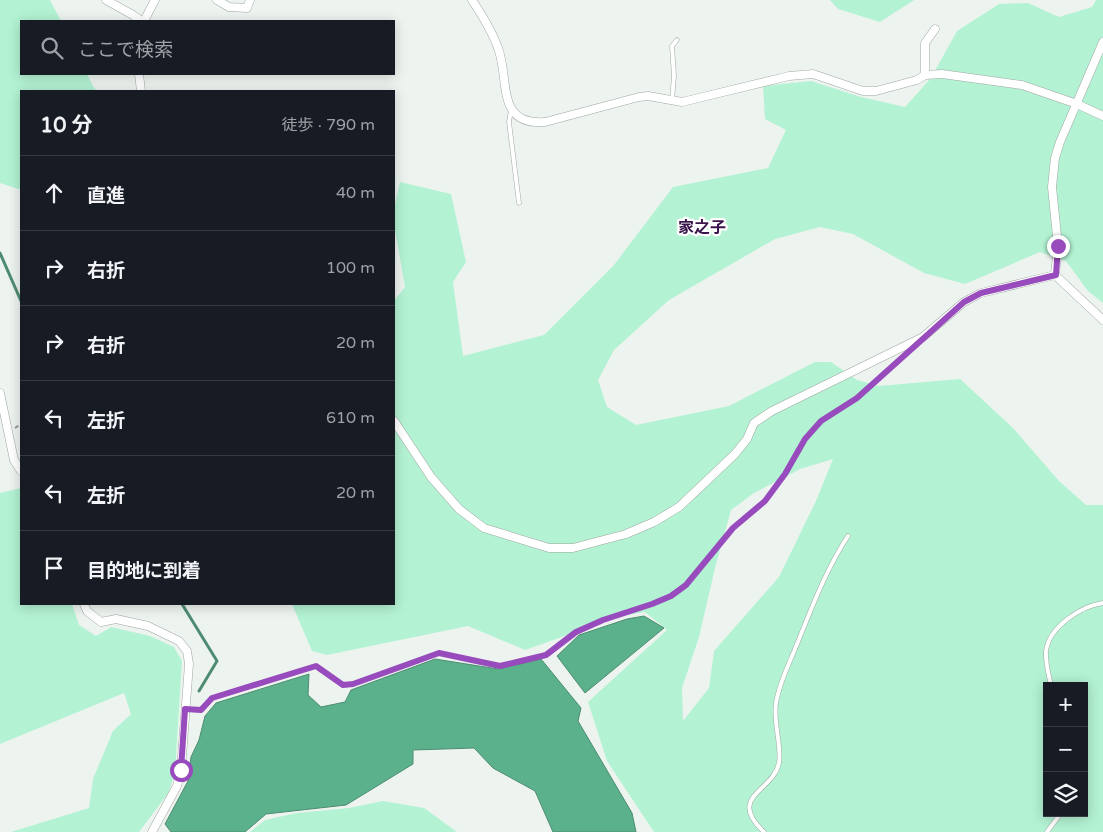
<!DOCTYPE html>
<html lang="ja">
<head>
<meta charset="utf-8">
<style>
  body { margin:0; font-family:"Varela Round","Noto Sans JP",sans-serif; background:#242831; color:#f1f3f6 }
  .controls { position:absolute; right:15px; bottom:15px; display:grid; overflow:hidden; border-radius:0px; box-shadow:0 2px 12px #0003 }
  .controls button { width:45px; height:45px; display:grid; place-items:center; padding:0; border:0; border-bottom:1px solid #363941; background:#171b24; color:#f1f3f6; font:25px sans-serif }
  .stop { position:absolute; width:15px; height:15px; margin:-11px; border:4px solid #984bbd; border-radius:50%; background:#fff }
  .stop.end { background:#984bbd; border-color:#fff; box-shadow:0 1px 5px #0008 }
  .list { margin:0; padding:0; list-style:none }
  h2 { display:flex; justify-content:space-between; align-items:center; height:65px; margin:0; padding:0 20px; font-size:21px }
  h2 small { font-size:16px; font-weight:400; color:#9ea1a6 }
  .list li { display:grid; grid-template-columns:32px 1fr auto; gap:15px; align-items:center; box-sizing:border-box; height:75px; padding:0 20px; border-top:1px solid #363941 }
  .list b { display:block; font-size:19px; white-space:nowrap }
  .list em { font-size:16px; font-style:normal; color:#9ea1a6 }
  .icon { flex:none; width:28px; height:28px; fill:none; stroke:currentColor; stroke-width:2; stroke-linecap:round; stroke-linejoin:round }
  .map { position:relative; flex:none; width:1103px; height:832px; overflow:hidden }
  .search { position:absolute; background:#171b24; box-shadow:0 2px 12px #0003; left:20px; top:20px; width:375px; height:55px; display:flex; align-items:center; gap:12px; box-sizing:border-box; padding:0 18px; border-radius:0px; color:#9ea1a6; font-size:19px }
  .panel { position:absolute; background:#171b24; box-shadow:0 2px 12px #0003; left:20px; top:90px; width:375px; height:515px; border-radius:0px }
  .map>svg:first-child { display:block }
</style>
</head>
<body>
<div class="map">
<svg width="1103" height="832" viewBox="0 0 1103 832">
  <rect width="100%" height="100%" fill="#edf4f0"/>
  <!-- green -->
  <g fill="#b3f2d3" fill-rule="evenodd">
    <polygon points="0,0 50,0 61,21 21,21 21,74 87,74 94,88 98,91 21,91 21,190 0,183"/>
    <polygon points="830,0 914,0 880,22 838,9"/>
    <path d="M1096,0h7v303l-15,-12 -22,-30 -26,-9 -75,32 -41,-11 -71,-39 -33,-7 -45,12 -106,61 -55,50 -16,30 9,27 29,18 93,-19 86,-44h16l26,18 22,6 81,-7 53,49 46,53 27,24h17v327h-449l-47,-71 -19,-59 79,-72 -22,-18 -24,4 -96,34 -57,-24 -141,29 -15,-4 -20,-47h102v-303l11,-14 -11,-63v-15l6,-27 51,12 15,68 -13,20 10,74 81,-21 70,-70 59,-78 95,-19 18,-38 -21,-11 -2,-33 48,-5 50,16 44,10 26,-29 26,-47 42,-27 29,-1 31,14 33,-10zM833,459l-17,42 -37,76 -65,74 -5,37 -26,33 -1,-33 17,-51 16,-69 16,-58 23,-17 46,-24zM1047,686h37v127h-37z"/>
    <polygon points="21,488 21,604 72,604 79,625 96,636 111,627 150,636 174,647 182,661 175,771 169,792 139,832 11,832 89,808 93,779 113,731 131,714 124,693 0,744 0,493"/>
    <polygon points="383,801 424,808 457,832 250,832 265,820 297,813 349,808"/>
  </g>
  <!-- water -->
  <g fill="#5ab18b" stroke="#4e8c71">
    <polygon points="644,616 664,628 585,693 557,656 579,635 627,619"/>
    <polygon points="435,659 498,669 541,659 581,708 578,721 632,813 636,832 553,832 535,791 493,768 474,748 413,750 413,764 346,805 266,814 245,832 171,832 165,824 188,781 191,757 199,740 205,716 216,703 309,674 308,695 321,707 345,702 351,690"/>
  </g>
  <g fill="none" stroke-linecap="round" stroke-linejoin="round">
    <!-- stream -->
    <g stroke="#4e8c71" stroke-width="3">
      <polyline points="0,253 21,301"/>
      <polyline points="182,604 217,661 199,691"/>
    </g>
    <defs>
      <g id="service">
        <polyline points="672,100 674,76 672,46 677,40"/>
        <polyline points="511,110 509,122 519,203"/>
        <path d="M1051,686c-2,-11 -6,-24 -5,-35 3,-24 35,-45 57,-48"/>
        <path d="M764,832c-38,-36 9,-40 15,-69 3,-17 -6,-40 -3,-60 3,-19 12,-37 19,-54 16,-39 30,-78 53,-113"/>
        <polyline points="1047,832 1061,813"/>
      </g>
      <g id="minor">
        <polyline points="106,0 133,15 141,21"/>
        <polyline points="217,0 229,7 247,8 250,0"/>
        <path d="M472,0c10,15 20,31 26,48 12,31 -3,78 47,74l94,-25 9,-1 34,6 107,-26 24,-2 50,17h13l41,-11 8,-5v-32l10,-14"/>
        <polyline points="144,21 155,0"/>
        <polyline points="1103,42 1060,142 1055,158 1052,187 1058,246 1055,275 1103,320"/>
        <polyline points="139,74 141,91"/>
        <polyline points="925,75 942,74 1022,85 1077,104 1103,116"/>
        <polyline points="0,393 14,460 21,471"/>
        <polyline points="394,421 431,477 459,509 484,528 549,548 573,548 626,534 654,522 679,507 735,454 747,439 754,423 772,411 923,337 964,302 981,293 1055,275"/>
        <polyline points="84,604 87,611 101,622 116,619 148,626 179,641 187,651 189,664 181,770 177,786 152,832"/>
      </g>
    </defs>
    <!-- service casing -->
    <use href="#service" stroke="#a0a7a3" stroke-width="5"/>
    <!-- minor casing -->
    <use href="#minor" stroke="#a0a7a3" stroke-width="9"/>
    <!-- path -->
    <g stroke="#909593" stroke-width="2" stroke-dasharray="4 4" stroke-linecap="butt">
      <polyline points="15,428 21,424"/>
      <polyline points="194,710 201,710 212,697 316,666 343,685 353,684 439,653 500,666 546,655 576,632 603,620 652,604 671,596 686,585 733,529 765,501 785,474 805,439 821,421 857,397 899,359"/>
    </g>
    <!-- service -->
    <use href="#service" stroke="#fff" stroke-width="4"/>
    <!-- minor -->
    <use href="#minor" stroke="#fff" stroke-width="8"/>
  </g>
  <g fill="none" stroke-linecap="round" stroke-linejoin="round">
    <!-- route -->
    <polyline stroke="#984bbd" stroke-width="6" points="181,770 185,709 201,710 212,698 316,666 343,685 353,684 439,653 500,666 546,655 576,632 603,620 652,604 671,596 686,585 733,528 765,501 785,474 805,439 821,421 857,398 964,302 981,293 1056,275 1058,246"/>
  </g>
  <g text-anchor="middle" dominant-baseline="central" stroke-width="4.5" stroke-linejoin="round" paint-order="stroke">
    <!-- quarter labels -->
    <g font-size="16" font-weight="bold" fill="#3a154c" stroke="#fff">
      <text x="702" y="228">家之子</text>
    </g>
  </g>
</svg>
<div class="controls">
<button>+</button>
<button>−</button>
<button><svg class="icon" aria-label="layers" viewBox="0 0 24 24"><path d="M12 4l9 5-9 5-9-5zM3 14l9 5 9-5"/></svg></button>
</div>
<div class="stop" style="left:181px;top:770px"></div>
<div class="stop end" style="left:1058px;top:246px"></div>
<div class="search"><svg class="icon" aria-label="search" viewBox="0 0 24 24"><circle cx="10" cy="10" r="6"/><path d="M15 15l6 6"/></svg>ここで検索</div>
<section class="panel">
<h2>10 分<small>徒歩 · 790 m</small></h2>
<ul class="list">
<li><svg class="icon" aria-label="ahead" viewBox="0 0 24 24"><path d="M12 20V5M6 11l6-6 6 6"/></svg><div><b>直進</b></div><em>40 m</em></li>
<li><svg class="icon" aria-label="right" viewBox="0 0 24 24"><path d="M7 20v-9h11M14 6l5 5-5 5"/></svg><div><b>右折</b></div><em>100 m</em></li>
<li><svg class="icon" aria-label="right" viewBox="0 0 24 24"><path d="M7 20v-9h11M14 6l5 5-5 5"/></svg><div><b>右折</b></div><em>20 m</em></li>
<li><svg class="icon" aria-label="left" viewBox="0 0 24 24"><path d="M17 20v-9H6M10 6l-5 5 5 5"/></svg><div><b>左折</b></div><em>610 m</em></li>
<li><svg class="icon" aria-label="left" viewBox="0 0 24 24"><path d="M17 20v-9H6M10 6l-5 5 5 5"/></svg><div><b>左折</b></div><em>20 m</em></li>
<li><svg class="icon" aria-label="arrive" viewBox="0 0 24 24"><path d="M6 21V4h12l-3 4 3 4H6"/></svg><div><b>目的地に到着</b></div></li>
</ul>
</section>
</div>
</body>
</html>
